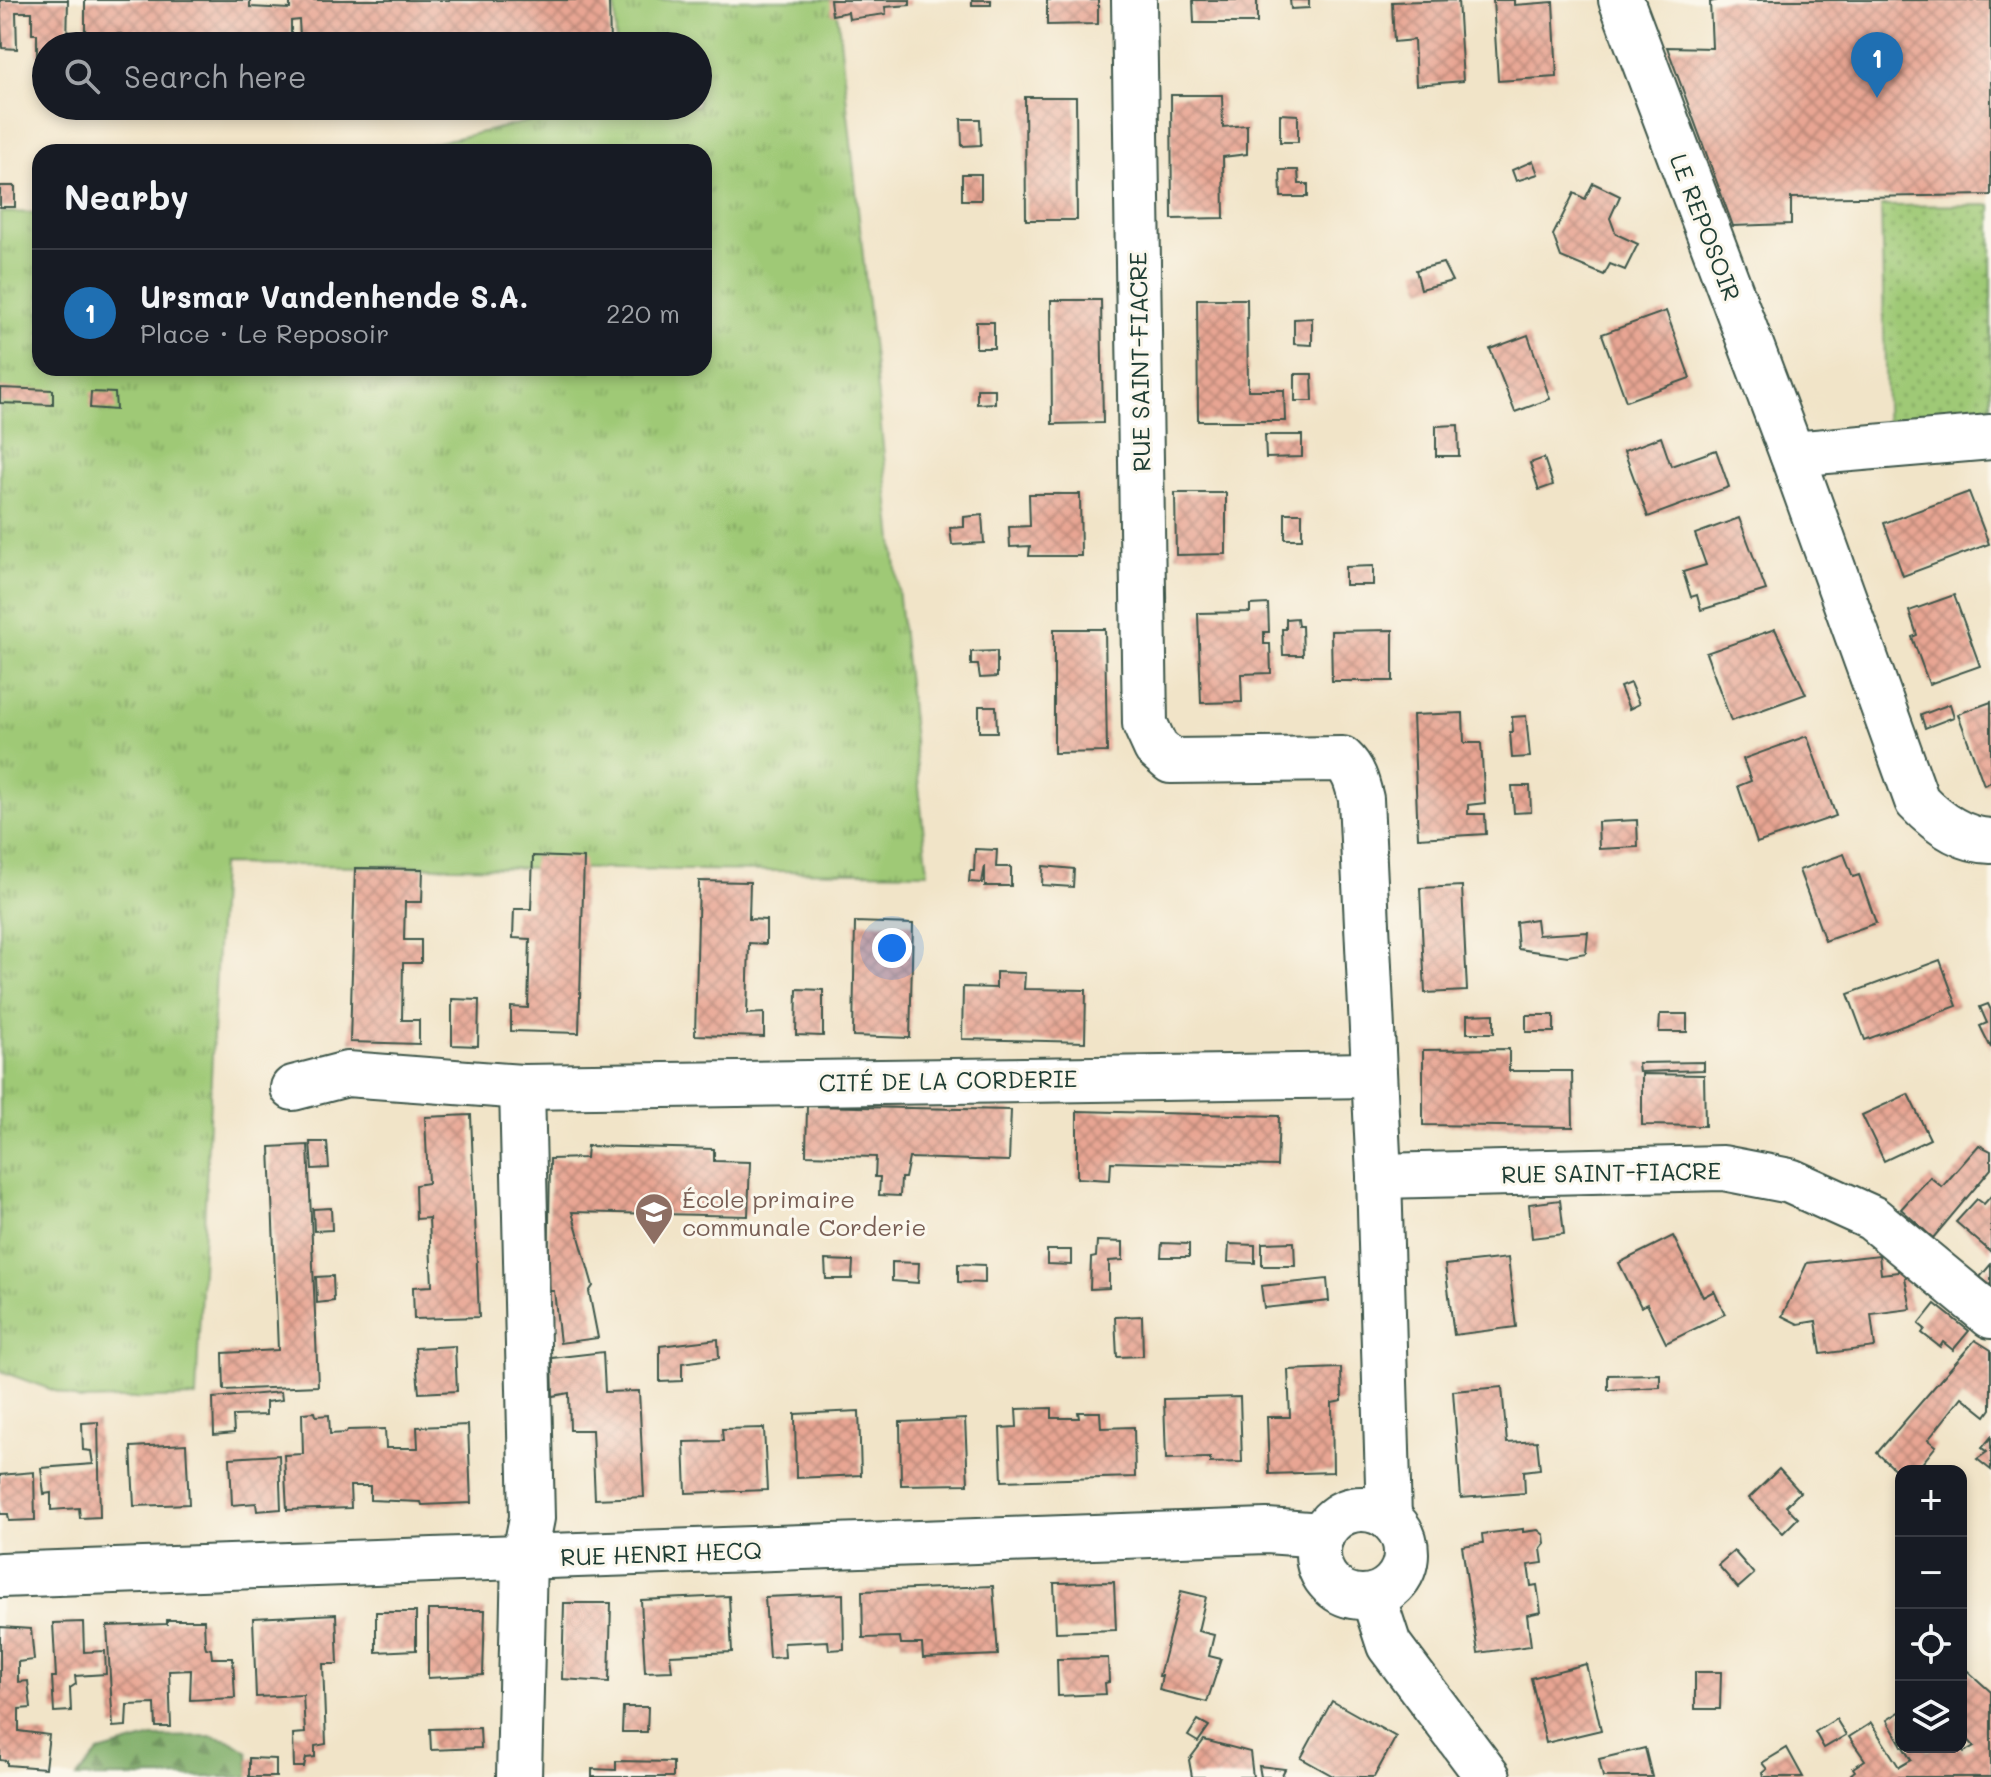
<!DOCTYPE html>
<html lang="en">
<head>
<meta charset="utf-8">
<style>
  body { margin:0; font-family:Mali,sans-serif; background:#20242c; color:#f1f3f6 }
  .controls { position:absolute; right:24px; bottom:24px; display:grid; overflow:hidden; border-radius:16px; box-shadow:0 4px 12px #0003 }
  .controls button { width:72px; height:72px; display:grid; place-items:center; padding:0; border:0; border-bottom:2px solid #363941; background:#171b24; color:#f1f3f6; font:40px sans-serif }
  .you { position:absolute; left:892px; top:948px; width:28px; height:28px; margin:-20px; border:6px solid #fff; border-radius:50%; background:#1a73e8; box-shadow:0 0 0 12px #1a73e833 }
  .badge { display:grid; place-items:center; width:52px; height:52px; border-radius:50%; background:#1f6fb2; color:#fff; font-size:26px; font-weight:700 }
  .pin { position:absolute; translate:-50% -66px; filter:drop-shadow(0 2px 4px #0008) }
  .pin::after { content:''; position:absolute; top:42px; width:28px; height:24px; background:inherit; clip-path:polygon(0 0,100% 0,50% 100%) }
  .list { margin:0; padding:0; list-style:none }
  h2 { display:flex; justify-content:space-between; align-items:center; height:104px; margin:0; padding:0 32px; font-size:34px }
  h2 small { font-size:26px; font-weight:400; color:#9ea1a6 }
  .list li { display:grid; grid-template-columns:52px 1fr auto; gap:24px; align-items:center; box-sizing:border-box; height:128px; padding:0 32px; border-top:2px solid #363941 }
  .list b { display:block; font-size:30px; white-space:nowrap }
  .list p { margin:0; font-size:26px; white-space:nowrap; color:#9ea1a6 }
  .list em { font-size:26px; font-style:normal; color:#9ea1a6 }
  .icon { flex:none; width:44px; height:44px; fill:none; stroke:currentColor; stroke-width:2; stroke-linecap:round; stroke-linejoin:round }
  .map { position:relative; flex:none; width:1991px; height:1777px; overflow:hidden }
  .search { position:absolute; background:#171b24; box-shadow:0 4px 12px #0003; left:32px; top:32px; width:680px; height:88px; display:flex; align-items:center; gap:20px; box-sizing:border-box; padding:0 28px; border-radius:44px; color:#9ea1a6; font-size:30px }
  .panel { position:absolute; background:#171b24; box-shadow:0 4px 12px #0003; left:32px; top:144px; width:680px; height:232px; border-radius:24px }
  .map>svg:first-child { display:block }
</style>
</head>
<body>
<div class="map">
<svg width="1991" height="1777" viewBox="0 0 1991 1777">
  <defs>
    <pattern id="grass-dots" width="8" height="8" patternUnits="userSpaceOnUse" patternTransform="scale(2)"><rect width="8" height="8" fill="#9fc976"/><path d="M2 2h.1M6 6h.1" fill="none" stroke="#81a462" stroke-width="1.8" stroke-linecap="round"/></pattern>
    <pattern id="forest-firs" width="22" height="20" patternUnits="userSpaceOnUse" patternTransform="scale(2)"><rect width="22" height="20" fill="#7fad67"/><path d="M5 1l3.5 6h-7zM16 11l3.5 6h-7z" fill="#678e56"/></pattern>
    <pattern id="park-tufts" width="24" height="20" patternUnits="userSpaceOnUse" patternTransform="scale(2)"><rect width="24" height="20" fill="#9fc976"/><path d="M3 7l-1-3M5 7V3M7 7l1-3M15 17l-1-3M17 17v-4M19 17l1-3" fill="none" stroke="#81a462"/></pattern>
    <pattern id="building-cross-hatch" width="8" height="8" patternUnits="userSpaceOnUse" patternTransform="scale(2)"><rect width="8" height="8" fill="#e8a593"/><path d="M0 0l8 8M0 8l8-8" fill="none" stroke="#bb8879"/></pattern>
  </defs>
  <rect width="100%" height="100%" fill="#fbf7ec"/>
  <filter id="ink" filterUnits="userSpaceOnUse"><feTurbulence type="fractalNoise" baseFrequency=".0125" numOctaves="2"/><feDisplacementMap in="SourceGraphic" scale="16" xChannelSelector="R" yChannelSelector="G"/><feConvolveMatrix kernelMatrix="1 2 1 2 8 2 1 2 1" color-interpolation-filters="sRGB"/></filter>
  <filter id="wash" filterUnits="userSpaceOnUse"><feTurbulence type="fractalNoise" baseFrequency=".006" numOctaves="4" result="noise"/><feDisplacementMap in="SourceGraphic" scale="32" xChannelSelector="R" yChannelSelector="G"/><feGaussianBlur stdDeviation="1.8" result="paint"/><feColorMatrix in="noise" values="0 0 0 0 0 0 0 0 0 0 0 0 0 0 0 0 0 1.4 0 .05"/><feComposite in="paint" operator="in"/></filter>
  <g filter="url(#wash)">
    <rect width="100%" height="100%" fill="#f1e4c8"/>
    <!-- grass -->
    <polygon fill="url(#grass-dots)" stroke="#5f8355" stroke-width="2" points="1991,205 1991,437 1887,446 1881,206"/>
    <!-- forest -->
    <polygon fill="url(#forest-firs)" stroke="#4f754e" stroke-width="2" points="211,1736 229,1740 248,1752 250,1777 77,1777 99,1752 152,1737"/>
    <!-- park -->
    <polygon fill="url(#park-tufts)" stroke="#5f8355" stroke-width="2" points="615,0 836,0 928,873 221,864 196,1397 80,1400 0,1371 0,212 40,213 40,368 704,368 704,152 396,152 578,110 581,106 698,106 698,46 616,46"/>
    <g id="blocks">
      <!-- building -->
      <g fill="url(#building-cross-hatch)">
        <polygon points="0,0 68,0 67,46 46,46 46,56 37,56 37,34 32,34 32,12 16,12 17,49 2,48"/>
        <polygon points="85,0 250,0 250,7 290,9 290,0 609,0 610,46 366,46 366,34 300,36 299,20 291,21 291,45 239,46 239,44 223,43 223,46 208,46 208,43 121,42 121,34 85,36"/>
        <polygon points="830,0 910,0 910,5 885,7 886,14 849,19 848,12 832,15"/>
        <rect x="972" y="0" width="19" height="5"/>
        <polygon points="1047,0 1098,0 1098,24 1047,25"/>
        <polygon points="1193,0 1257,0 1257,23 1194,23"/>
        <polygon points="1290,0 1309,0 1309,8 1291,9"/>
        <polygon points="1458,0 1463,81 1416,85 1414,40 1394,42 1392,2"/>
        <polygon points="1493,0 1514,0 1514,5 1553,2 1557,77 1498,81"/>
        <polygon points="1718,0 1991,0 1991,195 1791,198 1791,224 1733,226 1667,47 1712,48 1710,2"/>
        <polygon points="1171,95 1222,95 1223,127 1247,125 1247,154 1223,157 1224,218 1172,219"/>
        <polygon points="1025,97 1076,97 1077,220 1026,220"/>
        <polygon points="1280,114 1298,115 1298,142 1280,142"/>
        <polygon points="961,119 980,119 981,145 962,146"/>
        <polygon points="1533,161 1538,174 1516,181 1512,170"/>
        <polygon points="1280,170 1298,170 1299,184 1308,184 1308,197 1281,197"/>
        <rect x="962" y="174" width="19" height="26"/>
        <polygon points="1593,183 1620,196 1610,218 1616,234 1638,244 1625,270 1610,264 1604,275 1561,257 1553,235 1574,193 1585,199"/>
        <rect x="0" y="186" width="15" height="21"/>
        <polygon points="1443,263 1452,281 1421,289 1416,270"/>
        <polygon points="1197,299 1247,299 1248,390 1284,390 1285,421 1198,421"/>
        <polygon points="1051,300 1101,300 1103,423 1052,424"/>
        <polygon points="1666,311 1690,378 1626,401 1602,334"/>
        <polygon points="1312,318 1312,345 1294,344 1294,319"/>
        <rect x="976" y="322" width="18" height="26"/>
        <polygon points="1528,335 1550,399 1515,412 1490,349"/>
        <polygon points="1295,374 1312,374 1313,401 1295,401"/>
        <polygon points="0,388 53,390 53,405 0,403"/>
        <polygon points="977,389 995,389 995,403 977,404"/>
        <polygon points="91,392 115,393 116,410 90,408"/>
        <polygon points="1458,425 1459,456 1436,456 1436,426"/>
        <polygon points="1265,435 1302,435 1302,457 1266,458"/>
        <polygon points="1661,437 1671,466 1716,450 1729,487 1648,517 1624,451"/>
        <polygon points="1544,458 1553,485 1539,490 1530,463"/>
        <polygon points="1969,492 1989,544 1903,576 1884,523"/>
        <polygon points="1175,493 1226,493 1226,554 1176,555"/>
        <polygon points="1029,494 1080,494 1081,556 1029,556 1030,546 1010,547 1009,527 1030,526"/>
        <rect x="1285" y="513" width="17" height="26"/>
        <polygon points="982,515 984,543 952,545 950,528 964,527 964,517"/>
        <polygon points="1739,518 1766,590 1701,610 1697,595 1691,597 1683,572 1706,565 1695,534"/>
        <polygon points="1373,566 1373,585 1345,585 1345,567"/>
        <polygon points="1954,595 1980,666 1929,684 1912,637 1917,635 1909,611"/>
        <polygon points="1268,604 1269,632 1264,632 1264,644 1270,644 1271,673 1241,674 1242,702 1201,703 1198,613 1250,612 1250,605"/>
        <polygon points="1297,618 1298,626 1302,626 1303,655 1283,655 1282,629 1286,629 1286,619"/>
        <polygon points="1054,629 1105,629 1107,752 1054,753"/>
        <polygon points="1775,629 1806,694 1731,721 1706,653"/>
        <polygon points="1393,630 1393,681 1332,681 1331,631"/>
        <polygon points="997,651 997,677 980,678 978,665 971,665 971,652"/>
        <polygon points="1630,683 1639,704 1629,709 1620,687"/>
        <polygon points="1991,702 1991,782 1984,785 1958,714"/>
        <polygon points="1950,704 1954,717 1925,728 1921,715"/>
        <polygon points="979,706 996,706 997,732 979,732"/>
        <polygon points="1463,713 1464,743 1481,743 1485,803 1468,805 1468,814 1485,814 1486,834 1418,838 1413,715"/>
        <polygon points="1526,716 1530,757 1512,758 1510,732 1513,732 1512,717"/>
        <polygon points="1807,736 1836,816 1757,843 1738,786 1751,781 1743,759"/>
        <polygon points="1512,786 1530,786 1531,812 1514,813"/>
        <polygon points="1637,820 1638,847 1599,849 1598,822"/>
        <polygon points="975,849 997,850 996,867 1011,867 1011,886 985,886 985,866 982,883 969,882 970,871 974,871"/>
        <polygon points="1844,854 1853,877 1859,875 1876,923 1825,941 1799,870"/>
        <polygon points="533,856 584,858 579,1033 511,1031 511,1007 528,1008 530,939 513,938 514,909 531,909"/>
        <polygon points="1043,866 1074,869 1073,887 1042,885"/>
        <polygon points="355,868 423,869 422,902 405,902 404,940 421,940 421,963 403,963 402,1020 419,1020 419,1044 350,1042"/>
        <polygon points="699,881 750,882 749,919 766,920 766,944 749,943 747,1014 764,1013 764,1037 695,1035"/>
        <polygon points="1462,886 1467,991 1425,993 1420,888"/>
        <polygon points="1536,919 1538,935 1588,932 1586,953 1568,956 1518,949 1516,922"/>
        <polygon points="855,922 913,924 910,1038 853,1036"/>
        <polygon points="1940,960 1957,1006 1865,1040 1848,994"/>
        <polygon points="996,972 1025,973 1024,989 1086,990 1085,1042 962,1039 963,987 996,988"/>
        <polygon points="797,989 823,990 823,1036 796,1035"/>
        <polygon points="452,999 479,1000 478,1046 452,1045"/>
        <polygon points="1988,1004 1991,1010 1991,1048 1980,1026 1987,1023 1980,1007"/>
        <polygon points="1494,1014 1494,1033 1467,1033 1467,1015"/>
        <polygon points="1660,1014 1687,1014 1687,1032 1659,1032"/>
        <rect x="1526" y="1015" width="28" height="17"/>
        <polygon points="1509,1049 1509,1071 1572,1071 1573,1127 1423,1125 1423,1050"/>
        <polygon points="1704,1062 1704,1070 1639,1072 1638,1063"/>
        <polygon points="1642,1074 1704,1075 1705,1126 1642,1125"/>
        <polygon points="1908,1094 1930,1139 1884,1161 1862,1115"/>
        <polygon points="807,1106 1011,1110 1009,1161 909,1158 905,1178 901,1178 900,1196 879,1195 880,1177 875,1177 876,1157 806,1155"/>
        <polygon points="1077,1111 1279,1116 1277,1166 1111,1162 1110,1180 1077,1178"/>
        <polygon points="471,1115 479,1317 414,1319 413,1287 432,1286 429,1218 416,1219 415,1185 428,1183 425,1117"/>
        <polygon points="310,1142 327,1142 329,1168 312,1169"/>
        <polygon points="308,1145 318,1386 224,1390 223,1353 278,1350 270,1147"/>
        <polygon points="1979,1145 1991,1151 1991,1169 1933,1238 1901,1209 1930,1177 1942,1187"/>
        <polygon points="587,1146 714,1149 714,1161 750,1162 748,1216 572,1212 593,1286 589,1292 598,1338 560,1343 554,1291 548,1291 550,1159 586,1158"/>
        <polygon points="1991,1196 1991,1252 1956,1222 1977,1199 1984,1204"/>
        <polygon points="1560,1200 1564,1234 1532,1238 1529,1204"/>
        <polygon points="331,1208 332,1230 314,1231 313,1209"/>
        <polygon points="1673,1236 1703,1297 1714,1291 1725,1314 1666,1343 1647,1304 1641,1307 1619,1263"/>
        <polygon points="1097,1241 1123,1242 1123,1260 1109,1261 1109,1288 1090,1289 1091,1258 1096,1257"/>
        <polygon points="1294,1242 1295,1266 1262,1266 1262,1243"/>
        <polygon points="1162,1243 1189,1244 1189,1257 1161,1257"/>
        <polygon points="1229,1244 1255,1245 1255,1263 1228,1262"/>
        <polygon points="1047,1250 1071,1250 1071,1265 1047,1264"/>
        <polygon points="1879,1255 1881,1274 1898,1272 1898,1262 1915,1266 1905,1278 1911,1309 1871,1314 1875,1347 1821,1354 1816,1321 1798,1324 1782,1316 1807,1263"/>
        <polygon points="1508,1258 1516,1327 1454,1335 1445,1265"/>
        <polygon points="825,1260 853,1261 852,1279 826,1279"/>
        <polygon points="892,1262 919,1263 918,1283 892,1281"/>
        <polygon points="958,1264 985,1265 985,1283 958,1282"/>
        <polygon points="1991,1264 1991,1286 1980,1277"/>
        <polygon points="333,1276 334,1301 317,1303 316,1277"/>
        <polygon points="1327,1279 1329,1301 1264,1308 1261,1286"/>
        <polygon points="1935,1304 1969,1331 1953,1350 1943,1342 1940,1347 1922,1333 1925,1329 1919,1324"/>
        <polygon points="1142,1316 1143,1356 1117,1357 1115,1317"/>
        <polygon points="718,1339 719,1358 682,1363 682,1381 660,1382 660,1346"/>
        <polygon points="1975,1340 1991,1350 1991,1409 1986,1416 1962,1397 1928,1440 1936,1446 1916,1471 1901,1471 1901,1475 1877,1453"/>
        <polygon points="455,1346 457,1391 419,1393 415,1348"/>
        <polygon points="603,1352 605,1392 639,1391 644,1497 595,1499 592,1430 570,1430 569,1393 553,1396 552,1358"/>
        <polygon points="1341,1368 1342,1401 1332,1403 1333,1472 1269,1474 1267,1417 1290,1417 1288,1370"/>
        <polygon points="1660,1374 1660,1387 1608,1390 1608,1375"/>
        <polygon points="1502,1387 1507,1443 1537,1441 1540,1469 1524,1471 1525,1493 1461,1498 1453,1391"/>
        <polygon points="281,1392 282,1400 266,1402 266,1415 233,1416 234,1433 214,1435 213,1398"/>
        <polygon points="1240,1397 1242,1462 1210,1463 1210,1458 1166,1459 1164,1399"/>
        <polygon points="1052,1408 1052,1418 1079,1418 1078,1412 1100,1412 1101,1428 1134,1427 1135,1477 1002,1481 1000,1428 1017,1427 1016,1409"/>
        <polygon points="859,1411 861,1475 796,1478 795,1414"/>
        <polygon points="315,1412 316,1416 329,1415 330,1434 346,1433 348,1430 385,1429 386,1448 418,1448 417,1427 468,1425 471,1503 422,1505 421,1502 370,1500 370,1486 350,1486 351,1508 287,1510 284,1455 303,1454 302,1413"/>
        <polygon points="965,1419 968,1484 901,1485 900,1422"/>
        <polygon points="98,1422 100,1517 80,1518 79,1508 51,1510 51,1493 44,1494 41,1468 93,1464 91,1451 83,1450 82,1423"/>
        <polygon points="764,1428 767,1490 686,1493 684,1442 723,1441 722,1429"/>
        <polygon points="1991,1437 1991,1470 1977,1459 1987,1452 1982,1448"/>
        <polygon points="186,1444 189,1504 134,1506 131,1447"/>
        <polygon points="279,1455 281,1509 257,1511 256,1503 232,1505 230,1458"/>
        <polygon points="1779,1469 1800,1492 1786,1506 1798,1518 1783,1533 1749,1498"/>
        <polygon points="34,1472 35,1520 9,1521 8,1514 0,1514 0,1475"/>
        <polygon points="1523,1529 1523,1532 1538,1530 1544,1535 1545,1544 1541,1549 1543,1563 1528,1565 1531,1586 1537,1585 1541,1612 1527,1615 1531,1646 1478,1653 1462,1546 1483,1543 1482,1534"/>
        <polygon points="1734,1551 1754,1574 1738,1588 1718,1565"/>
        <polygon points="1114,1582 1116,1630 1056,1632 1054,1583"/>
        <polygon points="993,1586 998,1655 923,1658 922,1644 901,1644 900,1637 863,1638 862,1591"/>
        <polygon points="1181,1591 1206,1597 1198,1631 1214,1635 1209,1656 1221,1659 1207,1702 1159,1690 1162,1676 1159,1676"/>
        <polygon points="843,1594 844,1649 829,1650 828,1641 784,1643 785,1657 769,1658 765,1597"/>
        <polygon points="729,1596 732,1652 670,1655 672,1671 645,1672 641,1600"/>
        <polygon points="564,1603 611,1603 609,1682 562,1679"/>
        <polygon points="428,1610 485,1610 483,1675 428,1678"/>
        <polygon points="376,1612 416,1612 416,1650 376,1652"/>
        <polygon points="336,1614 338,1664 323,1664 326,1744 315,1746 315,1757 306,1758 304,1767 294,1767 293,1734 305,1733 303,1695 256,1697 253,1618"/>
        <polygon points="167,1620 204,1620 205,1644 206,1648 211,1649 212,1658 233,1658 235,1698 190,1700 191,1670 169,1671 171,1727 156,1727 155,1704 127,1705 126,1726 113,1727 107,1626 167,1624"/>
        <polygon points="83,1622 84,1652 105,1651 106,1674 75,1676 76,1684 70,1688 71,1711 54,1712 52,1677 56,1677 53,1623"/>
        <polygon points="0,1627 31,1629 34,1660 18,1662 18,1682 28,1681 31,1708 19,1709 19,1731 49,1735 45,1768 7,1765 7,1761 0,1760"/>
        <polygon points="1108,1658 1109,1682 1105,1683 1106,1694 1058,1696 1057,1659"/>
        <polygon points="1586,1664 1601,1730 1546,1743 1531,1678"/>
        <polygon points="1961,1665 1991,1692 1991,1777 1854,1777 1851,1774 1855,1771 1853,1768 1865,1760 1849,1737 1871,1723 1899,1767 1911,1760 1903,1747 1925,1747 1927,1751 1934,1747 1960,1747 1964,1752 1974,1746 1961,1732"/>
        <polygon points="1695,1672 1721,1672 1720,1709 1695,1709"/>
        <polygon points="1332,1701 1396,1737 1374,1777 1335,1777 1301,1758"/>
        <polygon points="623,1707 648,1707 647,1732 622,1732"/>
        <polygon points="1901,1711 1901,1744 1887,1720"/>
        <polygon points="1836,1719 1846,1735 1824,1748 1815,1732"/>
        <polygon points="1198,1720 1209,1726 1198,1742 1188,1736"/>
        <polygon points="480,1728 481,1748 431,1750 430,1729"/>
        <polygon points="1204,1740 1250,1752 1253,1777 1192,1777 1189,1760"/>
        <polygon points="1645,1748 1652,1777 1603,1777 1599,1759"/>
        <polygon points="1787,1748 1803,1777 1764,1777 1762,1773 1767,1769 1762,1763"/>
        <polygon points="249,1758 276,1759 276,1777 249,1777"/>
        <polygon points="616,1761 673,1762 673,1777 592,1777 592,1769 616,1770"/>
        <polygon points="1259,1766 1285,1769 1281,1777 1261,1777"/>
      </g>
    </g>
  </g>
  <g filter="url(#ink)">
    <use href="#blocks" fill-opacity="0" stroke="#3e564a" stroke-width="2"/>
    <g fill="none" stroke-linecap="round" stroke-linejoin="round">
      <defs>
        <g id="minor">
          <path d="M1134,0l11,724 11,24 15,13 171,-2c12,11 15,24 19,40l18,377 10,342"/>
          <path d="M1621,0l171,454 125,347c20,21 44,39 74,40"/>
          <polyline points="1792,454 1991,437"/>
          <polyline points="293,1088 347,1074 522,1087 1374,1075"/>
          <polyline points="1379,1176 1723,1168 1790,1181 1872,1218 1991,1316"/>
          <circle cx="1362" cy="1553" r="44"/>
          <polyline points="0,1575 1267,1531 1322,1535"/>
          <polyline points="1373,1596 1389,1645 1488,1777"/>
          <polyline points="519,1777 524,1558 532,1518 522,1087"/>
        </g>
      </defs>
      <!-- minor casing -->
      <use href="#minor" stroke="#3e564a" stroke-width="48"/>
      <!-- minor -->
      <use href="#minor" stroke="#fff" stroke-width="44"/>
    </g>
  </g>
  <!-- icons -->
  <defs>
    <symbol id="school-pin" viewBox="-11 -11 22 30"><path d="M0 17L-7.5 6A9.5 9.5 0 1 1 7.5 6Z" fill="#8d6e63" stroke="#fbf7ec"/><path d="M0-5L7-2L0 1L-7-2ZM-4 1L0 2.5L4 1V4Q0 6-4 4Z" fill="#fff"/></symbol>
  </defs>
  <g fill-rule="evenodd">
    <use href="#school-pin" x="632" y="1190" width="44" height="60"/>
  </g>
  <g text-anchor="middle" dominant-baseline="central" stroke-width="6" stroke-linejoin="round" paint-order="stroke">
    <!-- street labels -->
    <g font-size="24" fill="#1f3d34" stroke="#fbf7ec">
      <text transform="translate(1706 227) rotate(69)">LE REPOSOIR</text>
      <text transform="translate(1139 362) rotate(-91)">RUE SAINT-FIACRE</text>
      <text transform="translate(948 1080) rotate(-1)">CITÉ DE LA CORDERIE</text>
      <text transform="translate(1611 1172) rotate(-1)">RUE SAINT-FIACRE</text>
      <text transform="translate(661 1553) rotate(-2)">RUE HENRI HECQ</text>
    </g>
    <!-- education labels -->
    <g font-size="24" fill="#785e54" stroke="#fbf7ec" text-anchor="start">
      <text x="682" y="1198">École primaire<tspan x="682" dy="28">communale Corderie</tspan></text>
    </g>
  </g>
</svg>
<div class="controls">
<button>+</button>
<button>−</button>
<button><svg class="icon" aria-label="locate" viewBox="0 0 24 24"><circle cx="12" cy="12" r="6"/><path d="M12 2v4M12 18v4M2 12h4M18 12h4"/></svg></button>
<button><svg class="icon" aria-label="layers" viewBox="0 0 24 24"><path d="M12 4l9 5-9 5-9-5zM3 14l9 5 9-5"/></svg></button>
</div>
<div class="you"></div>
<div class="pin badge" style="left:1877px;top:98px">1</div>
<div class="search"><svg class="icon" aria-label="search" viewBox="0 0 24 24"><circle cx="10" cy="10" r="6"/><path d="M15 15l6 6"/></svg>Search here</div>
<section class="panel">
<h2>Nearby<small></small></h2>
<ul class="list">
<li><span class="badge">1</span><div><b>Ursmar Vandenhende S.A.</b><p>Place · Le Reposoir</p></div><em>220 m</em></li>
</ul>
</section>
</div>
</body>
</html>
